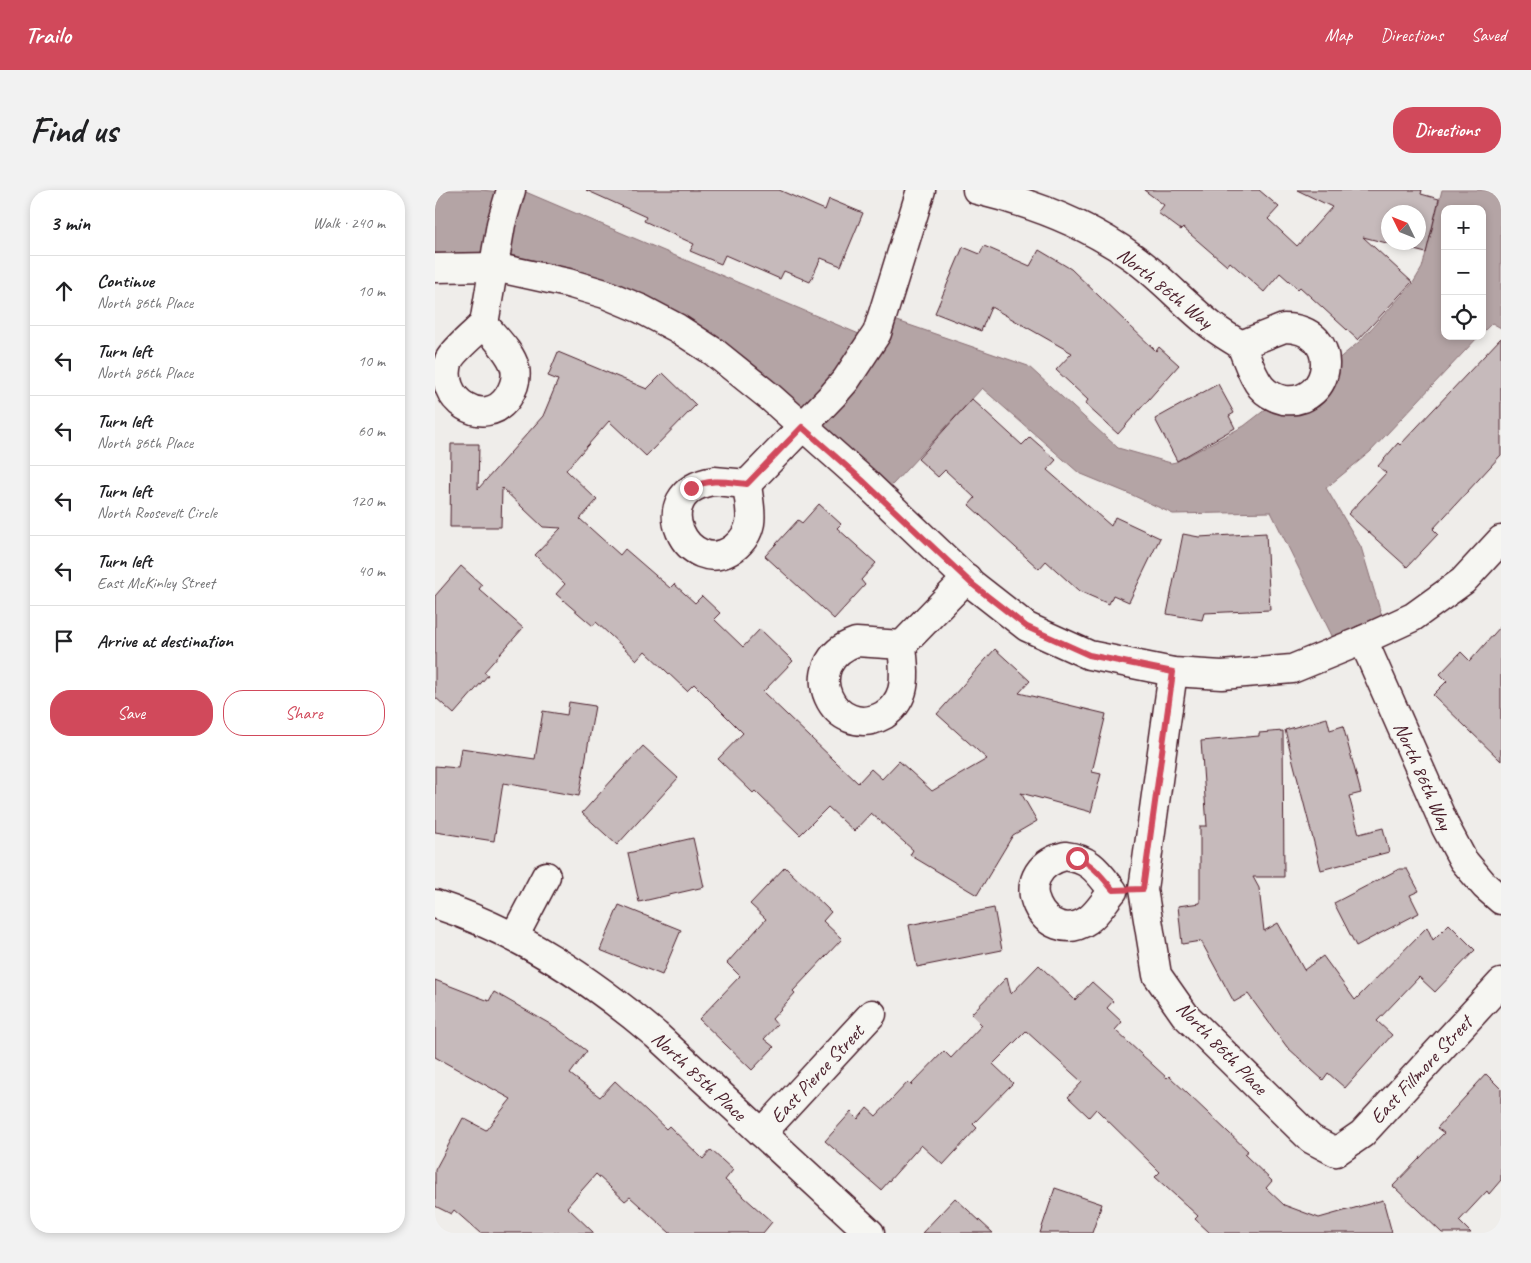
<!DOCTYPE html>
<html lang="en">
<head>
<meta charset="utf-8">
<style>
  body { margin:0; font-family:Caveat,sans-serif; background:#f2f2f2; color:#202124 }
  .controls { position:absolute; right:15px; top:15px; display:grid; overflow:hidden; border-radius:10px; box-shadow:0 2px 8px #0003 }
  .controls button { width:45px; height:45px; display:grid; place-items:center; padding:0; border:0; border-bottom:1px solid #e0e0e0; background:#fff; color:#202124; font:25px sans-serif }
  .compass { position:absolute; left:946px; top:15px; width:45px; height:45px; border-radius:50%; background:#fff; box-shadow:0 2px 8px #0003; rotate:313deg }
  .stop { position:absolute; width:15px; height:15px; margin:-11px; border:4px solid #d1495b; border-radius:50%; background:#fff }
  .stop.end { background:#d1495b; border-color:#fff; box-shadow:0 1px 5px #0008 }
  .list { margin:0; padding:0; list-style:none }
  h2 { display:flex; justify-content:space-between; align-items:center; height:65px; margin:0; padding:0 20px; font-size:21px }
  h2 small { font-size:16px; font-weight:400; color:#757577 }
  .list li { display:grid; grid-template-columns:32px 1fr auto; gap:15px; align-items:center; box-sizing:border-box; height:70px; padding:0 20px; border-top:1px solid #e0e0e0 }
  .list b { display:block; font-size:19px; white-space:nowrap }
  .list p { margin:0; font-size:16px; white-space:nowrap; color:#757577 }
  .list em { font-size:16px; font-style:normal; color:#757577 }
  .actions { display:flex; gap:10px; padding:15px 20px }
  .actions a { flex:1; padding:11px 0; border:1px solid #d1495b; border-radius:20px; text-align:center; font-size:18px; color:#d1495b }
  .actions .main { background:#d1495b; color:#fff }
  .icon { flex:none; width:28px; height:28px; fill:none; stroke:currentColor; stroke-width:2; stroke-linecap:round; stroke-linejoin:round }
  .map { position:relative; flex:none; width:1066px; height:1043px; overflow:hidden; border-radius:20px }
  header { display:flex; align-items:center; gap:30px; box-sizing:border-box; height:70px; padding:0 25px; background:#d1495b; color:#fff }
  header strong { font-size:24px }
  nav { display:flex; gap:28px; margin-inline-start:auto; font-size:18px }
  .intro { display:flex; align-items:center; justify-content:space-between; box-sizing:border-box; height:120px; padding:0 30px }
  h1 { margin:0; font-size:35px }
  .button { padding:12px 22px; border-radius:20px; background:#d1495b; color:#fff; font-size:18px; font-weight:700 }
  main { display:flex; gap:30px; padding:0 30px }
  aside { flex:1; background:#fff; border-radius:20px; box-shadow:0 2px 8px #0003 }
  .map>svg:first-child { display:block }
</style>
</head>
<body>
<header>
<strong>Trailo</strong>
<nav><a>Map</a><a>Directions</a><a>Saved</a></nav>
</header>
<div class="intro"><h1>Find us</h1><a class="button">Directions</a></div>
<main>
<aside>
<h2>3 min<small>Walk · 240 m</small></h2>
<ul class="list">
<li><svg class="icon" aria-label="ahead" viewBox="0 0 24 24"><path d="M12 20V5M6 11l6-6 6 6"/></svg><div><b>Continue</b><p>North 86th Place</p></div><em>10 m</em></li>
<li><svg class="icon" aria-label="left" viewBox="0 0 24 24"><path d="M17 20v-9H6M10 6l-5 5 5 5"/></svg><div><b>Turn left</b><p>North 86th Place</p></div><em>10 m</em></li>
<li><svg class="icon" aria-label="left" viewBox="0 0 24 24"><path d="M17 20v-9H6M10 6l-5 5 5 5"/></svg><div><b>Turn left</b><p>North 86th Place</p></div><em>60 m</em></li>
<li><svg class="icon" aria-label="left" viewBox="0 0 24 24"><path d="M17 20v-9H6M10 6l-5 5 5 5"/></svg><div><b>Turn left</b><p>North Roosevelt Circle</p></div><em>120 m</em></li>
<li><svg class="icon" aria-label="left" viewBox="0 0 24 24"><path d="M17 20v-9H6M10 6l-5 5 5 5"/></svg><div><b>Turn left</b><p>East McKinley Street</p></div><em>40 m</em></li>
<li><svg class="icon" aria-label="arrive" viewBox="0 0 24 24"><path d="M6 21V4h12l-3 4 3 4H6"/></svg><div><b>Arrive at destination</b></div></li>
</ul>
<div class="actions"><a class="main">Save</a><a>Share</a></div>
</aside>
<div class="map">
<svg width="1066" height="1043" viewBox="0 0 1066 1043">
  <rect width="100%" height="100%" fill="#efedea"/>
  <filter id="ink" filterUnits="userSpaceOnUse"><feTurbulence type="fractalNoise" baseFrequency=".02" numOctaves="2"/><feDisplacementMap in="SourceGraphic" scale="10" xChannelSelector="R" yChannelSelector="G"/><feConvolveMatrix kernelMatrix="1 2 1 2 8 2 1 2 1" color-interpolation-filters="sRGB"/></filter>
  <g filter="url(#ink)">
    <!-- water -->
    <polygon fill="#b4a4a5" stroke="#8a6f74" points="0,0 46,0 74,3 86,0 438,150 448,126 593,176 683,258 736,273 741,272 809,236 844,209 890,180 924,152 978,93 987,78 1007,0 1066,0 1066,138 1057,133 1047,143 1047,19 1010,19 1010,146 1044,146 935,262 891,298 926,357 951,440 904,460 836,322 738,324 695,304 644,283 547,198 446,307 206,119 0,78"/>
    <!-- building -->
    <g fill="#c6babb" stroke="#4a1f2b" fill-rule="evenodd">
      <polygon points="151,0 344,0 390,20 394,9 428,23 406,76 386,68 375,92 349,81 345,89 290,65 286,74 255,61 259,54 209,31 211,27"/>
      <path d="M709,0h115l20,17 -11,12 29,27 35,-39 -35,-17h125l-1,4 18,5 -13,54 -63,-16 49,45 -54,58 -58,-53 -2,2 -18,-16 -16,19 -34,-30 -3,4 -44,-38 -2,2 -23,-17 6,-8zM954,22h30v30h-30z"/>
      <polygon points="549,56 595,76 604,60 636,79 721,161 724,157 744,175 683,244 650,214 653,210 621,180 637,163 556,117 546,141 500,123 528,57 545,64"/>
      <polygon points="1066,148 1066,265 998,339 1003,344 972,377 913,324 951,283 943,276 963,253 965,255"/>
      <polygon points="123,162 212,199 228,183 261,215 211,266 174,231 131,280 162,310 145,329 185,365 190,359 235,398 239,394 260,413 267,406 285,423 279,429 308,457 325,439 358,471 328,502 423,593 436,579 447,589 464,571 497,601 552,569 502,524 560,459 595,491 584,503 671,524 657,582 666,584 656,622 586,603 602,631 578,645 542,705 475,665 478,660 436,623 419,641 393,617 365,645 320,601 318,603 283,569 308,543 259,494 252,501 210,461 202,470 161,432 158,436 121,404 130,394 100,365 126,338 108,337 67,298 66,337 15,337 16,254 44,254 43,299 108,226 123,190 113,186"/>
      <polygon points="783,194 799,223 794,226 800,238 742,271 720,229"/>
      <polygon points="537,209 587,255 595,247 621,270 612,280 676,336 680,327 725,348 694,412 678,405 674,414 644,401 611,371 604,379 534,315 540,308 510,280 503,287 483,269"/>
      <polygon points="384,314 406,334 402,338 441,373 426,390 430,395 399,429 330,366 363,330 367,333"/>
      <polygon points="831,343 835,420 769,423 767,430 732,424 748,344 764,347"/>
      <polygon points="26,376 47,395 44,399 88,438 49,482 53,485 19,524 0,507 0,406"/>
      <polygon points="1066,436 1066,571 998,505 1012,491 1005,484 1026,462 1035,471"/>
      <polygon points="134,512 160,516 144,606 68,593 59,651 0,642 0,576 23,578 26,558 100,569 108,521 132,525"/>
      <polygon points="892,528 895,540 908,536 926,603 914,606 924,644 948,638 954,662 886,680 850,540"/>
      <polygon points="848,541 849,687 818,687 824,698 829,741 843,733 869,780 888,766 920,810 992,737 998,750 1014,734 1040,760 1000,802 984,787 942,831 957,845 910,898 893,883 888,890 852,857 813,804 799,812 766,751 747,754 743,716 765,713 765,636 772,636 766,551 824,546 824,543"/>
      <polygon points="208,556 243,588 182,655 147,623"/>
      <polygon points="258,648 269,697 204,712 193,663"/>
      <polygon points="350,677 396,722 388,731 407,749 358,801 360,803 337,829 342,835 329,849 339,857 317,880 264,829 305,786 292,773 331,729 315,714"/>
      <polygon points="964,679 972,679 984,701 975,705 984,723 921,756 899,713"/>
      <polygon points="184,715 246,740 227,785 165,760"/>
      <polygon points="559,718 567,760 482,777 474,735"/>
      <polygon points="604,775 640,810 657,792 678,811 672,818 687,832 680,840 732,888 734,886 813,961 809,964 837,991 831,998 849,1015 884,1028 948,1010 957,1043 775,1043 760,1029 763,1026 720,987 725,982 661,919 654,927 633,907 647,892 591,841 558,874 578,893 538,934 542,938 508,975 486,955 446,1000 390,951 416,922 423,929 432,918 441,926 473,892 476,895 509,861 516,868 547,835 536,824 572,787 576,804"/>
      <polygon points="0,790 54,811 59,802 122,838 152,861 135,884 165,907 180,891 231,939 234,936 268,969 276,960 298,980 290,990 337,1032 328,1043 235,1043 195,1007 190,1011 161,984 132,1017 159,1043 45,1043 19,1020 16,1024 0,1016 0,980 28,928 51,940 76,909 0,867"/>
      <polygon points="1051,884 1066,899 1066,990 1054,1004 1052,1001 1024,1031 1036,1043 1007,1043 958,996 1009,943 1002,938"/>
      <polygon points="620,998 667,1014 657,1043 605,1043"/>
      <polygon points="520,1008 558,1043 487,1043"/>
    </g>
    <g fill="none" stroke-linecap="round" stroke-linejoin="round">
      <defs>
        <g id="minor">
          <path d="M542,0c54,13 112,35 157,68 28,20 51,47 78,68 9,7 19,13 29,19"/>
          <polyline points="0,78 59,77 133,93 170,104 206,119 242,138 279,162 335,207 427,289 537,394 592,437 654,465 738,482 787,485 857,479 928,450 978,427 1028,391 1066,350"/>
          <path d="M49,134c10,13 27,28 31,44 2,10 -1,20 -7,29 -23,34 -73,2 -59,-37 5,-10 26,-27 35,-36z"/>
          <polyline points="49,134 66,34 76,0"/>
          <path d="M849,138c60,0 49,78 0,72 -9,-2 -17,-6 -23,-13 -9,-11 -14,-28 -20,-42z"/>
          <path d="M279,291l33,3c1,12 5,27 3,39 -2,10 -7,18 -16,25 -45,34 -92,-56 -20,-67z"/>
          <polyline points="312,294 398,205 411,190 442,143 486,0"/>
          <polyline points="928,450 1011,638 1028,670 1050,696 1066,710"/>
          <path d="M421,452l46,3c1,14 4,32 0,46 -3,10 -9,18 -18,24 -50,28 -89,-52 -28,-73z"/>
          <polyline points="467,455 532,388"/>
          <polyline points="738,482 708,699 722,785 750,825 876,949 901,962 927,944 1066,793"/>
          <path d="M630,666c26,3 33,16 48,35 -8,9 -15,22 -25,29 -43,30 -85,-48 -23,-64z"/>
          <path d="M0,714c83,27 155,75 221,131l214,198"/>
          <polyline points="79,747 111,686"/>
          <polyline points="327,943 437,824"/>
        </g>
      </defs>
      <!-- minor casing -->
      <use href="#minor" stroke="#4a1f2b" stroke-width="31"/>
      <!-- minor -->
      <use href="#minor" stroke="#f6f6f2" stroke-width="28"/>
    </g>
  </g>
  <g fill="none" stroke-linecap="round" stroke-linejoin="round" filter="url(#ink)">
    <!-- route -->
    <path stroke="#d1495b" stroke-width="6" d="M256,298c20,-10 35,-6 56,-4l55,-57 60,53 110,104 55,43 62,28 84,17 -30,217 -30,1c-11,-13 -20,-26 -36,-32"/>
  </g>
  <g text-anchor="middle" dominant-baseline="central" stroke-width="4" stroke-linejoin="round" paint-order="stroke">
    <!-- street labels -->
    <g font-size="20" fill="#4a1f2b" stroke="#f6f6f2">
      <text transform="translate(730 98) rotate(39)">North 86th Way</text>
      <text transform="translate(988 586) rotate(66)">North 86th Way</text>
      <text transform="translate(787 858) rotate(46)">North 86th Place</text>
      <text transform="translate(986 880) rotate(-47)">East Fillmore Street</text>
      <text transform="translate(382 884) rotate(-47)">East Pierce Street</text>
      <text transform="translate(264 886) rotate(43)">North 85th Place</text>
    </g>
  </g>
</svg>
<div class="controls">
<button>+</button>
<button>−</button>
<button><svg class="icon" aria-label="locate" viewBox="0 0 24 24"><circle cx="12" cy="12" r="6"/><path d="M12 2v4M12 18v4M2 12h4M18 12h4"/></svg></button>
</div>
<svg class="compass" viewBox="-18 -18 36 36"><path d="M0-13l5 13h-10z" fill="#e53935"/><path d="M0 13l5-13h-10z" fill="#757577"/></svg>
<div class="stop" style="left:642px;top:668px"></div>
<div class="stop end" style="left:256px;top:298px"></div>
</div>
</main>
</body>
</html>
